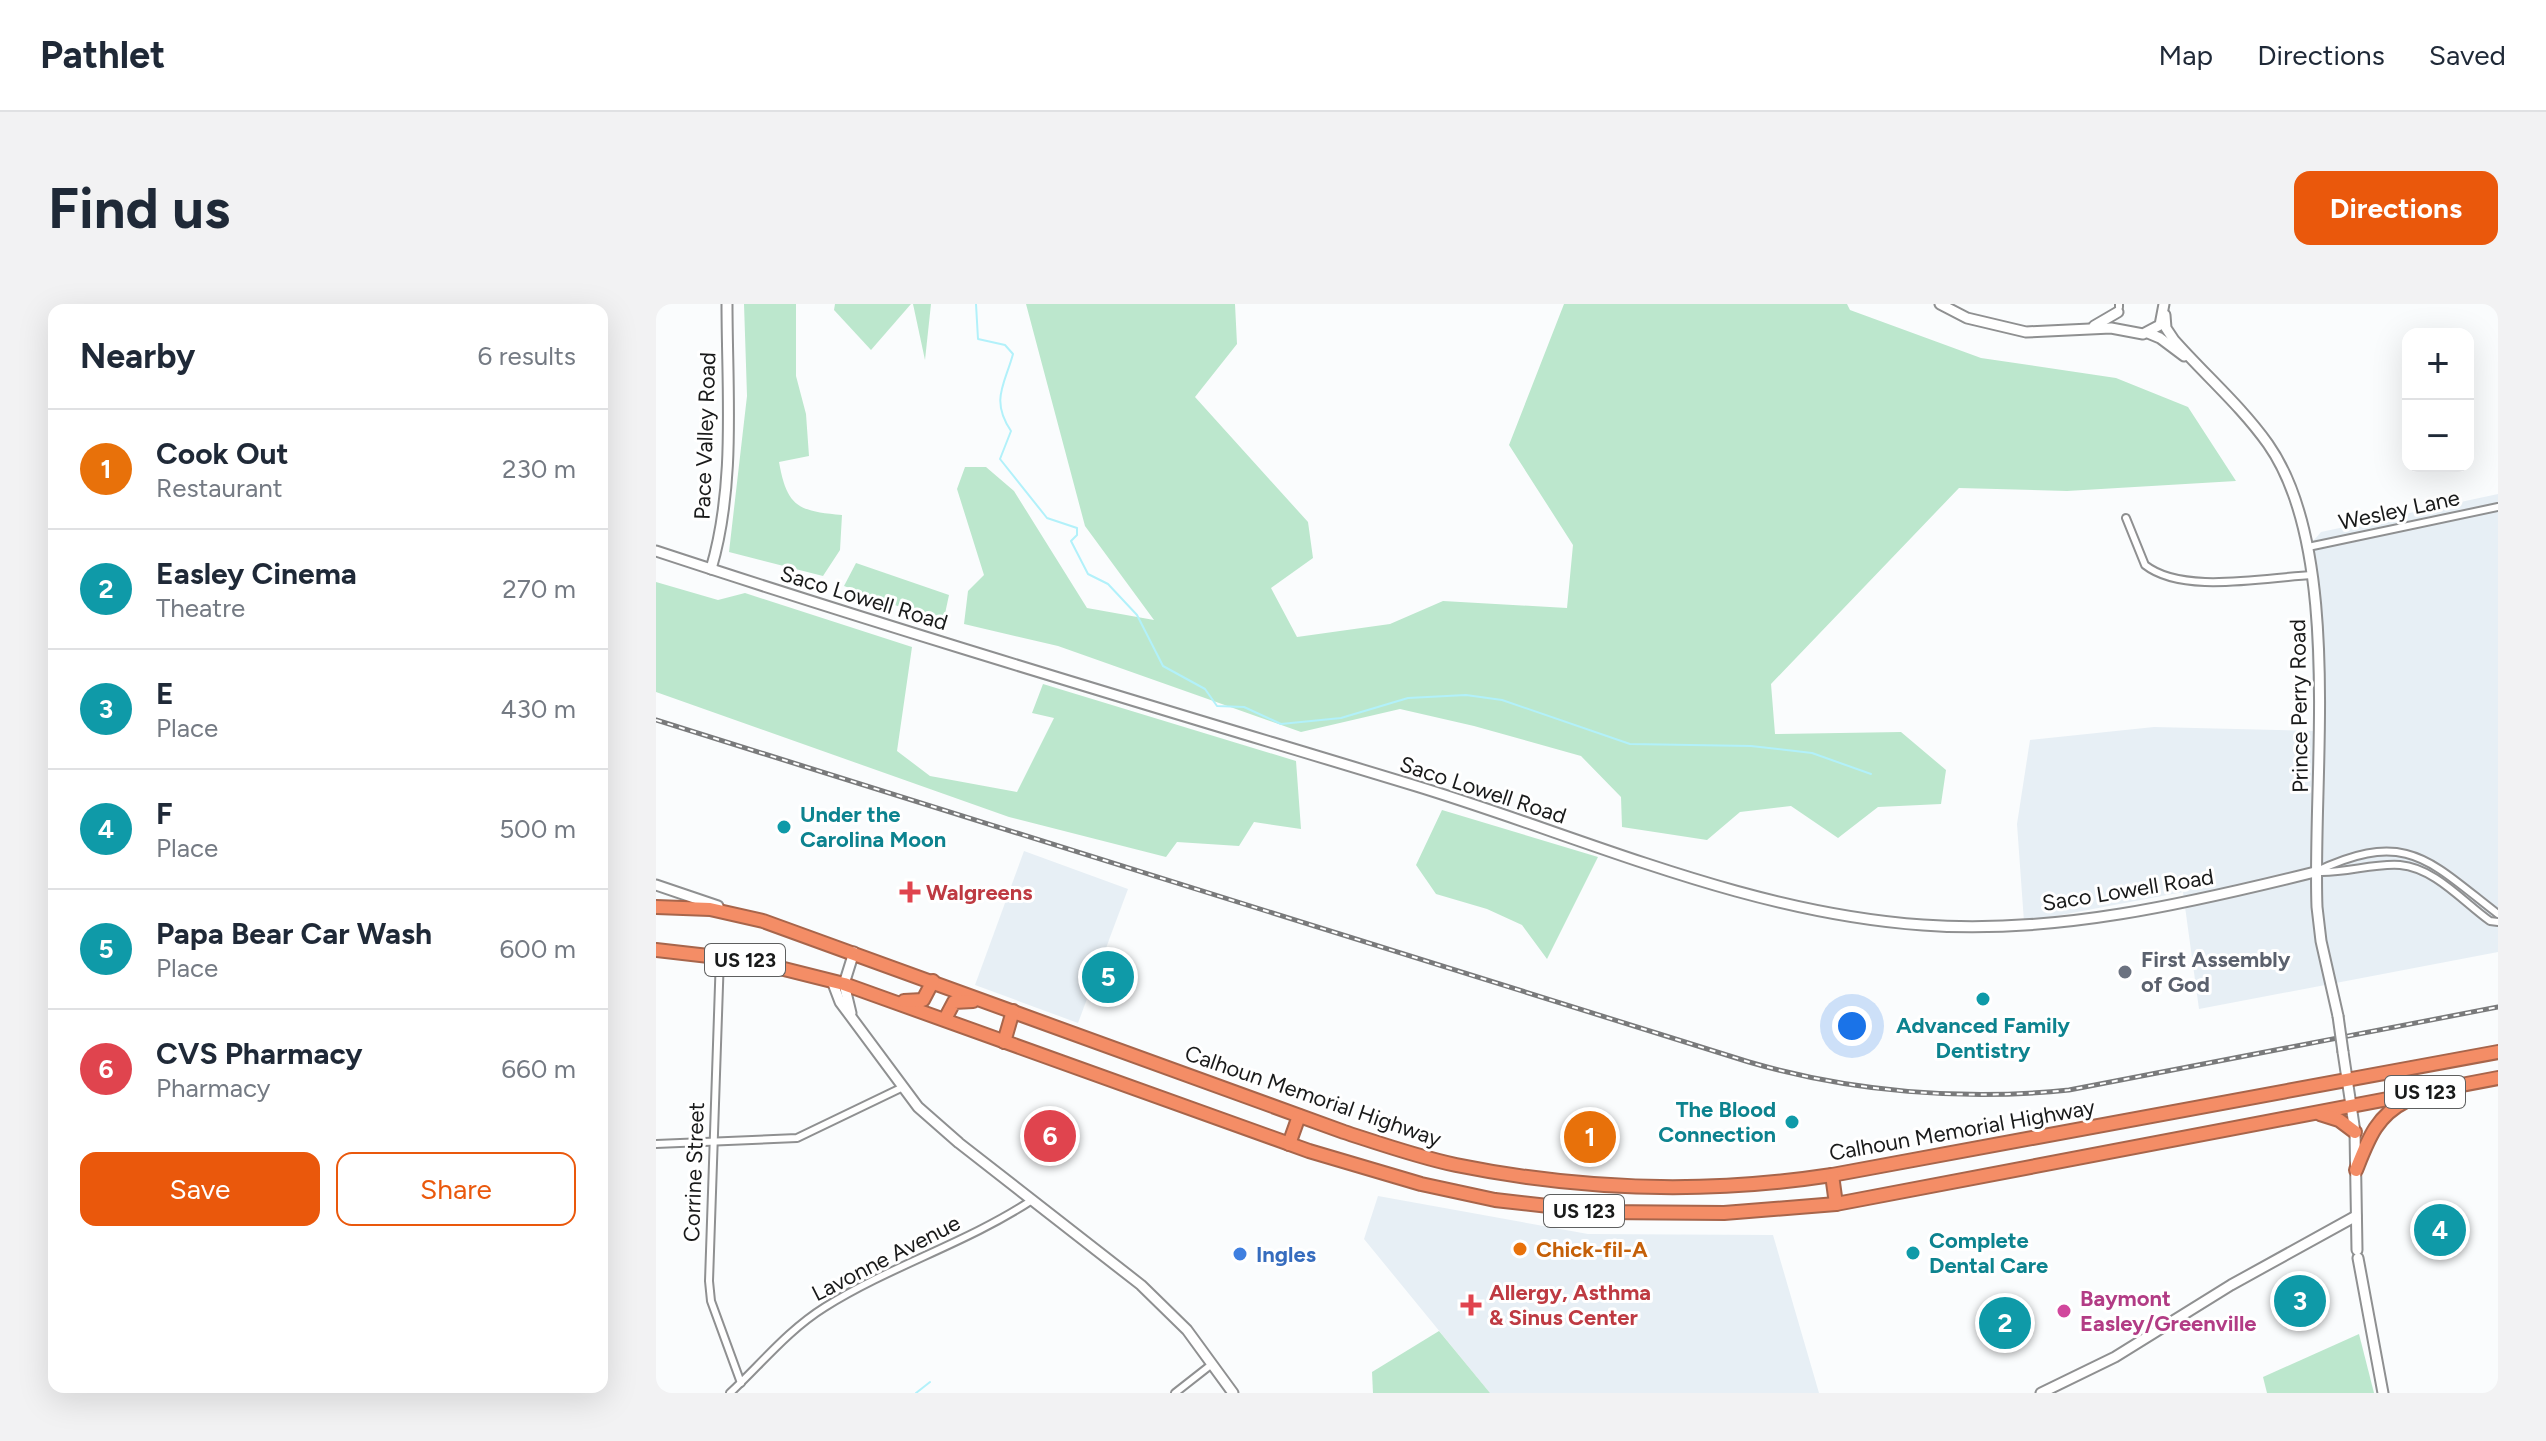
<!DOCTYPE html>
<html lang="en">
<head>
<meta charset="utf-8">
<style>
  body { margin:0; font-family:Figtree,sans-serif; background:#f2f2f3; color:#1f2937 }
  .controls { position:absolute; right:24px; top:24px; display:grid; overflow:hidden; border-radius:16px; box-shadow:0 8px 32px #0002 }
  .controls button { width:72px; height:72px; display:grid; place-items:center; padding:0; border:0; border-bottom:2px solid #e0e1e3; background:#fff; color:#1f2937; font:40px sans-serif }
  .you { position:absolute; left:1196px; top:722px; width:28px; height:28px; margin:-20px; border:6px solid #fff; border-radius:50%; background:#1a73e8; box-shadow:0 0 0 12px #1a73e833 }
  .badge { display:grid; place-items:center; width:52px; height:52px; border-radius:50%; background:#ea580c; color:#fff; font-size:26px; font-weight:700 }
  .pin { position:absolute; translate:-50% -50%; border:4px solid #fff; box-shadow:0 2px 8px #0006 }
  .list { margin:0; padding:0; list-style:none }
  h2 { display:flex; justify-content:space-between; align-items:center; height:104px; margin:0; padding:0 32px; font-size:34px }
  h2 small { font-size:26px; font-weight:400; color:#747a83 }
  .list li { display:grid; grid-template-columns:52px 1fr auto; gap:24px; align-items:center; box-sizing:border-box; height:120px; padding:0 32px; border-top:2px solid #e0e1e3 }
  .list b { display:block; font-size:30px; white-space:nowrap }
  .list p { margin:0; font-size:26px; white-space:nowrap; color:#747a83 }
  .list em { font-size:26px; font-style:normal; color:#747a83 }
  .actions { display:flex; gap:16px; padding:24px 32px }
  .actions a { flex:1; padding:18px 0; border:2px solid #ea580c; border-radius:16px; text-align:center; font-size:28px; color:#ea580c }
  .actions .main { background:#ea580c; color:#fff }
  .map { position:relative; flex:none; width:1842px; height:1089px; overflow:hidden; border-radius:16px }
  header { display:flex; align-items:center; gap:48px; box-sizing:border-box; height:112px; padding:0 40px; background:#fff; border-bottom:2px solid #e0e1e3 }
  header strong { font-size:38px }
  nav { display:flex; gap:44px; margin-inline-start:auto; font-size:28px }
  .intro { display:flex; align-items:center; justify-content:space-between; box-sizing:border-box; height:192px; padding:0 48px }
  h1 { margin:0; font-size:56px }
  .button { padding:20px 36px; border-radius:16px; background:#ea580c; color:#fff; font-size:28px; font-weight:700 }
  main { display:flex; gap:48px; padding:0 48px }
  aside { flex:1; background:#fff; border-radius:16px; box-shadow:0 8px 32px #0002 }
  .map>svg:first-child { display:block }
</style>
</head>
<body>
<header>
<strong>Pathlet</strong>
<nav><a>Map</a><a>Directions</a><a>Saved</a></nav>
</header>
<div class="intro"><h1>Find us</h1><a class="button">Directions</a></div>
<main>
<aside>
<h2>Nearby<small>6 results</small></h2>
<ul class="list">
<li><span class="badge" style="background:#e8710a">1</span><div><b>Cook Out</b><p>Restaurant</p></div><em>230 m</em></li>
<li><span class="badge" style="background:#0f9aa8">2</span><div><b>Easley Cinema</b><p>Theatre</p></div><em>270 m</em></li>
<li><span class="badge" style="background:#0f9aa8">3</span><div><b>E</b><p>Place</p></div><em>430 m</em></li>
<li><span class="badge" style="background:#0f9aa8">4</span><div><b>F</b><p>Place</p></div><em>500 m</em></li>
<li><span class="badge" style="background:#0f9aa8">5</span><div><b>Papa Bear Car Wash</b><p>Place</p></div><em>600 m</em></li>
<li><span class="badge" style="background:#e0444e">6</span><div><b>CVS Pharmacy</b><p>Pharmacy</p></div><em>660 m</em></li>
</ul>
<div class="actions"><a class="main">Save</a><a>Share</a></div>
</aside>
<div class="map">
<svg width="1842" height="1089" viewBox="0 0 1842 1089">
  <rect width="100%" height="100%" fill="#fafcfd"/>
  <!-- built -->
  <g fill="#e7eff5">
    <polygon points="1842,190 1842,648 1543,705 1527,588 1368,618 1361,520 1374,436 1498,423 1658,427 1652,243 1665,228"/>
    <polygon points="368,547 472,585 422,719 319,681"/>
    <polygon points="722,892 932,930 1117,931 1163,1089 834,1089 708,935"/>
  </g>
  <!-- green -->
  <g fill="#bce7cd">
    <path d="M88,0h52v72l10,38 3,42 -30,6c8,45 19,49 63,53l-2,35 -17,26 -94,-24 18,-156z"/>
    <polygon points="179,0 255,0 215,46 178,6"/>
    <polygon points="257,0 275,0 269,56"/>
    <polygon points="370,0 579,0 581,40 539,93 652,218 657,254 615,284 641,333 734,320 787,297 911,304 917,241 853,141 908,0 1191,0 1194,6 1325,54 1460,74 1532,103 1580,177 1411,187 1303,184 1115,380 1119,430 1245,428 1290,466 1285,500 1222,503 1182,534 1135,502 1084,508 1051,536 966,523 965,493 925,452 818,422 744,405 645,428 402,342 308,320 312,287 328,271 301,185 309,163 330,163 358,187 431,304 498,316 429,222"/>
    <polygon points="200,259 293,291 287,319 188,282"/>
    <polygon points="0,278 62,296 89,289 256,343 241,447 274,472 361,488 398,414 376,409 387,380 640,457 645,525 598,518 583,542 521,538 510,553 353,513 0,388"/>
    <polygon points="786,506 942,553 891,655 866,621 831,605 780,590 760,561"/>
    <polygon points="783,1027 834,1089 717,1089 716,1068"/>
    <polygon points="1703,1030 1718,1089 1611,1089 1607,1073"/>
  </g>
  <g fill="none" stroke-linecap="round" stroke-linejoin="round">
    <!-- stream -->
    <g stroke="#b2f1fa" stroke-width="2">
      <path d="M320,0l2,35 27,6 8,9c-8,30 -23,46 -2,77l-11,28 47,59 30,10v7l-6,6 17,33 20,10 29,31 26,51 42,23 12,17 27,1 37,17 60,-6 67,-20 58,-3 36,5 128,44 121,2 61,7 59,21"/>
      <polyline points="260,1089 274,1078"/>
    </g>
    <defs>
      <g id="street">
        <polyline points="1463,3 1463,0"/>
        <path d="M1470,214l19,47c38,30 121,12 168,10"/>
        <polyline points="1652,243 1842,203"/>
        <path d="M1659,568c92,-44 114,-11 183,42"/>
        <path d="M1663,568c27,1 55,-9 81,-7 35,3 63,37 90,56l8,1"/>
        <polyline points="64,652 53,977 55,997 85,1079"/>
        <polyline points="0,840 141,834 245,784"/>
        <path d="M74,1089c31,-29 58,-63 95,-86 65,-41 142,-64 207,-107"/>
        <polyline points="519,1089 556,1060"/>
      </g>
      <g id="secondary">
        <polyline points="1284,0 1311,14 1370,28 1455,24 1487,30 1504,21 1508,0"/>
        <path d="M1509,11l1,13 8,12c31,35 67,66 94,104 76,108 44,334 49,463l4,34 17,75"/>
        <polyline points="1438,22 1462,8"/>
        <polyline points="1492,29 1504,34 1528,52"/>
        <path d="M0,247c252,83 506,158 760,235 167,51 331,127 507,139 130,10 267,-22 392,-53"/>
        <path d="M55,265c25,-84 16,-178 16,-265"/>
        <polyline points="0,581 62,602"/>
        <polyline points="176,677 184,698 262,803 303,839 485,981 531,1026 577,1089"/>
        <polyline points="195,709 188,680 198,648"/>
        <polyline points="1687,748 1699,828 1701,946"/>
        <polyline points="1702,954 1727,1089"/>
        <polyline points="1385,1089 1459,1053 1575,981 1700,912"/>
      </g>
      <g id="highway">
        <path d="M0,603l54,2 53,12 581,211c37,12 74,25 112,33 123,25 252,29 376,10l666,-123"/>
        <polyline points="0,646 96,657 188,680 653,847 765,880 839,896 945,908 1068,909 1180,900 1842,774"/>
        <polyline points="248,697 267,696 277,677"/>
        <polyline points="289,715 298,698 317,697"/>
        <polyline points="348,738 357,707"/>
        <polyline points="1664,810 1683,816 1699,828"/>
        <polyline points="633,840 643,812"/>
        <path d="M1700,866c12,-30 20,-54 50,-69"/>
        <polyline points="1176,871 1180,900"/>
      </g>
    </defs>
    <!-- street casing -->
    <use href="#street" stroke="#8f9091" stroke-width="10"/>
    <!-- secondary casing -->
    <use href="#secondary" stroke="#8f9091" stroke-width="13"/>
    <!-- highway casing -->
    <use href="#highway" stroke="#a7654b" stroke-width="16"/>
    <!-- street -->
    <use href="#street" stroke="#fff" stroke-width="6"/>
    <!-- secondary -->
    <use href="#secondary" stroke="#fff" stroke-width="9"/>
    <!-- highway -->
    <use href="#highway" stroke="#f48d66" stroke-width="12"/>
    <defs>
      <path id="rail" d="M0,416l1093,342c103,30 214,39 320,28l429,-83"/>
    </defs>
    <!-- rail casing -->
    <use href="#rail" stroke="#797a7b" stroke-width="5"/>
    <!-- rail -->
    <use href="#rail" stroke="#fff" stroke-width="2" stroke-dasharray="6" stroke-linecap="butt"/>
    <defs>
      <polyline id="secondary-bridge" points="1682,712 1687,748"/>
    </defs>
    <!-- secondary-bridge casing -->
    <use href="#secondary-bridge" stroke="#8f9091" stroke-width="13" stroke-linecap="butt"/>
    <!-- secondary-bridge -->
    <use href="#secondary-bridge" stroke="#fff" stroke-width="9"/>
  </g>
  <!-- markers -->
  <g fill="#0f9aa8" stroke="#fff" stroke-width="3">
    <circle cx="128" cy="523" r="8"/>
    <circle cx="1327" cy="695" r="8"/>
    <circle cx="1136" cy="818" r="8"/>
    <circle cx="1257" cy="949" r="8"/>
  </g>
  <g fill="#e0444e" stroke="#fff" stroke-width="3">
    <path d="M250 576h8v8h8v8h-8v8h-8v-8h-8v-8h8z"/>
    <path d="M811 989h8v8h8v8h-8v8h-8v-8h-8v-8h8z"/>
  </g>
  <circle fill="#6b7280" stroke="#fff" stroke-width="3" cx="1469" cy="668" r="8"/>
  <circle fill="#e8710a" stroke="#fff" stroke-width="3" cx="864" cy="945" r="8"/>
  <circle fill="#3f7fe0" stroke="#fff" stroke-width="3" cx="584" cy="950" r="8"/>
  <circle fill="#d1479c" stroke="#fff" stroke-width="3" cx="1408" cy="1007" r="8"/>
  <g text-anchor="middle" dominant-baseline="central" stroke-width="6" stroke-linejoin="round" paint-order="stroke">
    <!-- shield labels -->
    <g fill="#fff" stroke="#5e5f5f" stroke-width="2">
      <rect x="49" y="640" width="80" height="32" rx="6"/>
      <rect x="1729" y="772" width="80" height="32" rx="6"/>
      <rect x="888" y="891" width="80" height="32" rx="6"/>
    </g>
    <g font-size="20" font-weight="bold" fill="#191a1a">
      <text x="89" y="656">US 123</text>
      <text x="1769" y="788">US 123</text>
      <text x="928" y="907">US 123</text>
    </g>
    <!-- street labels -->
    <g font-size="22" fill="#191a1a" stroke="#fff">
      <text transform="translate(49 132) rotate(-88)">Pace Valley Road</text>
      <text transform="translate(1743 206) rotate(-12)">Wesley Lane</text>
      <text transform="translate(208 294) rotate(17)">Saco Lowell Road</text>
      <text transform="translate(1643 402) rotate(-91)">Prince Perry Road</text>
      <text transform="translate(827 486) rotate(18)">Saco Lowell Road</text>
      <text transform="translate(1472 586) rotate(-9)">Saco Lowell Road</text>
      <text transform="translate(657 792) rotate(19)">Calhoun Memorial Highway</text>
      <text transform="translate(1306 826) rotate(-10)">Calhoun Memorial Highway</text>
      <text transform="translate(38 868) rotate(-88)">Corrine Street</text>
      <text transform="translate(230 954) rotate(-27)">Lavonne Avenue</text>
    </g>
    <!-- culture labels -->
    <g font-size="22" font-weight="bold" fill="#0d838f" stroke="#fff" text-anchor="start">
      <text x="144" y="510">Under the<tspan x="144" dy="25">Carolina Moon</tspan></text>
      <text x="1327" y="721" text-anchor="middle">Advanced Family<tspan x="1327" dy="25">Dentistry</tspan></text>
      <text x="1120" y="805" text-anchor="end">The Blood<tspan x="1120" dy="25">Connection</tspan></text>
      <text x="1273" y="936">Complete<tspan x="1273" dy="25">Dental Care</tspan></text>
    </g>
    <!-- health labels -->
    <g font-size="22" font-weight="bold" fill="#be3a42" stroke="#fff" text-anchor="start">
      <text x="270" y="588">Walgreens</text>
      <text x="833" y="988">Allergy, Asthma<tspan x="833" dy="25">&amp; Sinus Center</tspan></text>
    </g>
    <!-- worship labels -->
    <g font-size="22" font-weight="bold" fill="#5b616d" stroke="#fff" text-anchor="start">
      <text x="1485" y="655">First Assembly<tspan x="1485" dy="25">of God</tspan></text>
    </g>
    <!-- food labels -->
    <g font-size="22" font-weight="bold" fill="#c56008" stroke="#fff" text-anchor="start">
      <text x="880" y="945">Chick-fil-A</text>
    </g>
    <!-- shop labels -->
    <g font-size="22" font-weight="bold" fill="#366cbe" stroke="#fff" text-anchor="start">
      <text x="600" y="950">Ingles</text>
    </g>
    <!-- hotel labels -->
    <g font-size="22" font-weight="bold" fill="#b23c85" stroke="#fff" text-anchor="start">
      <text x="1424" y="994">Baymont<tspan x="1424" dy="25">Easley/Greenville</tspan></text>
    </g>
  </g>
</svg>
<div class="controls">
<button>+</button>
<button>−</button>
</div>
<div class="you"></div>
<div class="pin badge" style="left:934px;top:833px;background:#e8710a">1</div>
<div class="pin badge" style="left:1349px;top:1019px;background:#0f9aa8">2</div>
<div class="pin badge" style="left:1644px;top:997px;background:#0f9aa8">3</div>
<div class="pin badge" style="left:1784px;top:926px;background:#0f9aa8">4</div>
<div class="pin badge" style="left:452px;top:673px;background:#0f9aa8">5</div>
<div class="pin badge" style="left:394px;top:832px;background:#e0444e">6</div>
</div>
</main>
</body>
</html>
